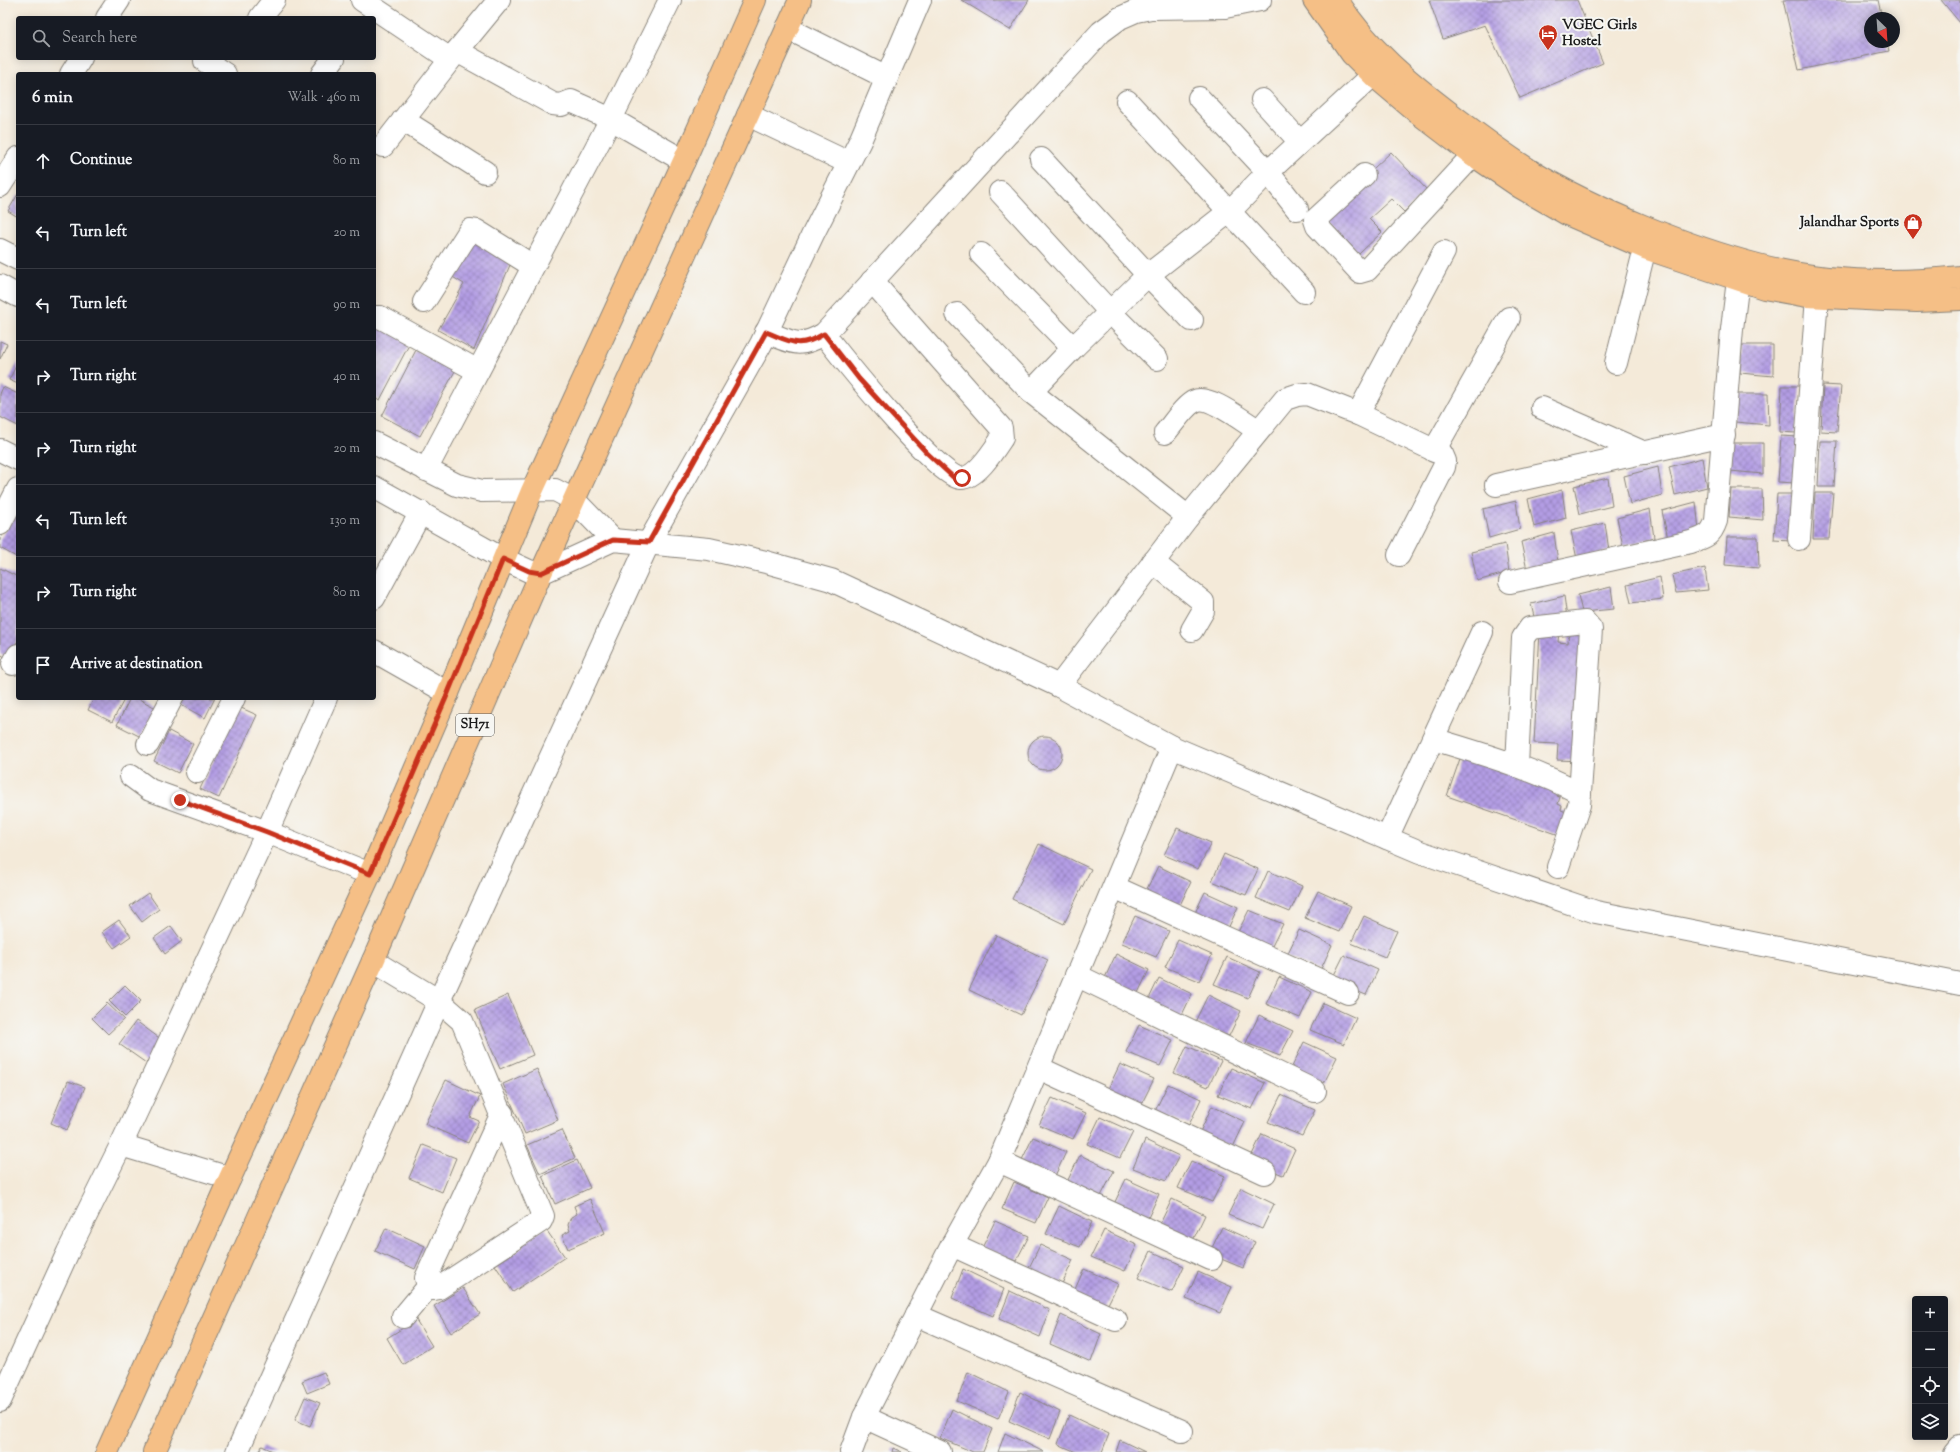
<!DOCTYPE html>
<html lang="en">
<head>
<meta charset="utf-8">
<style>
  body { margin:0; font-family:"Sorts Mill Goudy",serif; background:#20242c; color:#f1f3f6 }
  .controls { position:absolute; right:12px; bottom:12px; display:grid; overflow:hidden; border-radius:4px; box-shadow:0 2px 10px #0003 }
  .controls button { width:36px; height:36px; display:grid; place-items:center; padding:0; border:0; border-bottom:1px solid #363941; background:#171b24; color:#f1f3f6; font:20px sans-serif }
  .compass { position:absolute; left:1864px; top:12px; width:36px; height:36px; border-radius:50%; background:#171b24; box-shadow:0 2px 10px #0003; rotate:155deg }
  .stop { position:absolute; width:12px; height:12px; margin:-9px; border:3px solid #c8321e; border-radius:50%; background:#fff }
  .stop.end { background:#c8321e; border-color:#fff; box-shadow:0 1px 4px #0008 }
  .list { margin:0; padding:0; list-style:none }
  h2 { display:flex; justify-content:space-between; align-items:center; height:52px; margin:0; padding:0 16px; font-size:17px }
  h2 small { font-size:13px; font-weight:400; color:#9ea1a6 }
  .list li { display:grid; grid-template-columns:26px 1fr auto; gap:12px; align-items:center; box-sizing:border-box; height:72px; padding:0 16px; border-top:1px solid #363941 }
  .list b { display:block; font-size:15px; white-space:nowrap }
  .list em { font-size:13px; font-style:normal; color:#9ea1a6 }
  .icon { flex:none; width:22px; height:22px; fill:none; stroke:currentColor; stroke-width:2; stroke-linecap:round; stroke-linejoin:round }
  .map { position:relative; flex:none; width:1960px; height:1452px; overflow:hidden }
  .search { position:absolute; background:#171b24; box-shadow:0 2px 10px #0003; left:16px; top:16px; width:360px; height:44px; display:flex; align-items:center; gap:10px; box-sizing:border-box; padding:0 14px; border-radius:4px; color:#9ea1a6; font-size:15px }
  .panel { position:absolute; background:#171b24; box-shadow:0 2px 10px #0003; left:16px; top:72px; width:360px; height:628px; border-radius:4px }
  .map>svg:first-child { display:block }
</style>
</head>
<body>
<div class="map">
<svg width="1960" height="1452" viewBox="0 0 1960 1452">
  <defs>
    <pattern id="building-cross-hatch" width="8" height="8" patternUnits="userSpaceOnUse"><rect width="8" height="8" fill="#b39de4"/><path d="M0 0l8 8M0 8l8-8" fill="none" stroke="#917fb8"/></pattern>
  </defs>
  <rect width="100%" height="100%" fill="#f6f6f2"/>
  <filter id="ink" filterUnits="userSpaceOnUse"><feTurbulence type="fractalNoise" baseFrequency=".025" numOctaves="2"/><feDisplacementMap in="SourceGraphic" scale="8" xChannelSelector="R" yChannelSelector="G"/><feConvolveMatrix kernelMatrix="1 2 1 2 8 2 1 2 1" color-interpolation-filters="sRGB"/></filter>
  <filter id="wash" filterUnits="userSpaceOnUse"><feTurbulence type="fractalNoise" baseFrequency=".012" numOctaves="4" result="noise"/><feDisplacementMap in="SourceGraphic" scale="16" xChannelSelector="R" yChannelSelector="G"/><feGaussianBlur stdDeviation="0.9" result="paint"/><feColorMatrix in="noise" values="0 0 0 0 0 0 0 0 0 0 0 0 0 0 0 0 0 1.4 0 .05"/><feComposite in="paint" operator="in"/></filter>
  <g filter="url(#wash)">
    <rect width="100%" height="100%" fill="#f4ead9"/>
    <g id="blocks">
      <!-- building -->
      <g fill="url(#building-cross-hatch)">
        <polygon points="961,0 1029,0 1010,30"/>
        <polygon points="1429,0 1577,0 1603,63 1520,98 1485,25 1443,39"/>
        <polygon points="1783,0 1878,0 1882,18 1870,18 1870,42 1887,42 1889,51 1799,70"/>
        <polygon points="1941,0 1960,0 1960,23"/>
        <polygon points="1391,152 1427,190 1404,212 1391,199 1369,219 1382,232 1359,254 1323,216"/>
        <polygon points="18,194 18,217 8,211"/>
        <polygon points="476,235 513,258 474,350 438,330 464,284 451,276"/>
        <polygon points="374,324 410,343 380,400 374,397"/>
        <polygon points="0,341 7,344 0,359"/>
        <polygon points="1742,345 1773,345 1773,376 1740,373"/>
        <polygon points="416,350 455,371 420,436 382,416"/>
        <polygon points="18,362 18,384 9,380"/>
        <polygon points="1823,385 1841,386 1837,432 1821,431"/>
        <polygon points="1782,386 1800,386 1796,433 1780,432"/>
        <polygon points="3,387 18,394 18,426 0,417 0,394"/>
        <polygon points="1737,394 1768,394 1769,425 1735,422"/>
        <polygon points="1781,436 1798,437 1795,483 1778,482"/>
        <polygon points="1820,441 1837,441 1834,487 1818,487"/>
        <polygon points="1731,443 1763,443 1763,474 1730,471"/>
        <polygon points="1702,458 1707,487 1675,495 1669,467"/>
        <polygon points="1658,467 1662,495 1630,504 1624,476"/>
        <polygon points="1608,478 1612,506 1580,514 1574,486"/>
        <polygon points="1731,489 1762,489 1763,520 1729,517"/>
        <polygon points="1562,490 1566,518 1534,527 1528,499"/>
        <polygon points="1815,493 1833,493 1829,539 1813,539"/>
        <polygon points="1777,494 1794,494 1791,541 1774,540"/>
        <polygon points="1516,501 1520,529 1489,538 1483,509"/>
        <polygon points="1696,502 1699,530 1668,539 1662,511"/>
        <polygon points="18,506 18,558 0,548 0,540"/>
        <polygon points="1650,509 1654,538 1623,546 1617,518"/>
        <polygon points="1605,523 1609,551 1577,559 1571,531"/>
        <polygon points="1554,533 1558,562 1527,570 1521,542"/>
        <polygon points="1727,537 1758,537 1759,568 1725,565"/>
        <polygon points="1505,544 1509,572 1477,581 1471,552"/>
        <polygon points="0,568 18,577 18,640 8,659 0,654"/>
        <polygon points="1705,568 1708,590 1676,593 1672,575"/>
        <polygon points="1660,577 1663,599 1631,603 1627,585"/>
        <polygon points="1611,587 1614,609 1582,612 1578,595"/>
        <polygon points="1564,596 1567,618 1535,621 1531,604"/>
        <polygon points="1569,628 1589,630 1581,761 1557,760 1558,744 1534,743 1540,631 1559,632 1558,642 1568,643"/>
        <polygon points="94,698 125,698 112,722 88,710"/>
        <polygon points="130,698 137,698 156,708 141,737 117,725"/>
        <polygon points="185,698 215,698 205,718 181,705"/>
        <polygon points="239,707 257,715 219,798 200,789"/>
        <polygon points="169,731 193,744 178,773 154,761"/>
        <circle cx="1045" cy="753" r="17"/>
        <polygon points="1462,753 1560,787 1557,796 1560,797 1558,804 1562,806 1561,810 1572,814 1568,838 1447,796"/>
        <polygon points="1177,828 1211,843 1198,869 1164,855"/>
        <polygon points="1039,844 1091,869 1064,924 1012,899"/>
        <polygon points="1224,854 1258,869 1246,895 1212,881"/>
        <polygon points="1158,866 1191,882 1179,907 1145,893"/>
        <polygon points="1268,871 1302,886 1290,912 1256,898"/>
        <polygon points="1318,891 1351,906 1339,932 1305,918"/>
        <polygon points="1205,892 1238,907 1226,933 1192,919"/>
        <polygon points="148,893 159,909 142,922 130,906"/>
        <polygon points="1249,910 1283,924 1270,950 1236,936"/>
        <polygon points="1135,916 1169,931 1156,957 1122,943"/>
        <polygon points="1364,916 1397,931 1385,957 1351,943"/>
        <polygon points="119,920 131,936 114,948 102,932"/>
        <polygon points="171,926 182,941 165,954 154,938"/>
        <polygon points="1299,930 1332,945 1320,971 1286,957"/>
        <polygon points="996,935 1048,960 1021,1015 969,990"/>
        <polygon points="1178,940 1212,955 1199,981 1165,967"/>
        <polygon points="1116,954 1149,970 1137,995 1103,982"/>
        <polygon points="1344,955 1378,970 1366,995 1331,981"/>
        <polygon points="1227,957 1260,972 1248,998 1214,984"/>
        <polygon points="1279,977 1312,992 1300,1018 1266,1004"/>
        <polygon points="1159,978 1192,994 1180,1019 1146,1005"/>
        <polygon points="125,985 141,1001 125,1017 109,1001"/>
        <polygon points="508,995 533,1055 500,1069 475,1010"/>
        <polygon points="1208,995 1241,1011 1229,1036 1195,1022"/>
        <polygon points="107,1003 124,1019 108,1034 92,1018"/>
        <polygon points="1323,1003 1356,1018 1344,1044 1310,1030"/>
        <polygon points="1259,1015 1293,1031 1280,1056 1246,1043"/>
        <polygon points="136,1021 162,1040 146,1063 119,1044"/>
        <polygon points="1139,1025 1173,1040 1160,1066 1126,1052"/>
        <polygon points="1304,1042 1337,1057 1324,1083 1291,1069"/>
        <polygon points="1187,1046 1221,1061 1208,1087 1174,1073"/>
        <polygon points="1120,1064 1154,1079 1141,1105 1107,1091"/>
        <polygon points="1231,1068 1265,1083 1252,1109 1218,1095"/>
        <polygon points="537,1069 558,1120 525,1134 503,1084"/>
        <polygon points="446,1080 480,1096 470,1117 479,1121 468,1143 425,1124"/>
        <polygon points="68,1081 85,1087 67,1130 51,1123"/>
        <polygon points="1168,1084 1201,1099 1189,1125 1155,1111"/>
        <polygon points="1281,1095 1315,1110 1302,1136 1268,1122"/>
        <polygon points="1052,1098 1086,1113 1073,1139 1039,1125"/>
        <polygon points="1212,1106 1245,1122 1233,1147 1199,1134"/>
        <polygon points="1100,1117 1133,1132 1120,1158 1087,1144"/>
        <polygon points="562,1130 575,1158 540,1174 527,1145"/>
        <polygon points="1262,1134 1295,1149 1283,1175 1249,1161"/>
        <polygon points="1033,1137 1066,1152 1054,1178 1020,1164"/>
        <polygon points="1145,1140 1179,1156 1166,1181 1133,1168"/>
        <polygon points="423,1145 456,1158 442,1192 409,1178"/>
        <polygon points="1080,1155 1114,1171 1101,1196 1067,1182"/>
        <polygon points="577,1160 590,1188 555,1204 542,1176"/>
        <polygon points="1191,1161 1225,1176 1212,1202 1178,1188"/>
        <polygon points="1126,1179 1159,1194 1147,1220 1113,1206"/>
        <polygon points="1014,1182 1048,1197 1036,1223 1002,1209"/>
        <polygon points="1241,1188 1274,1204 1262,1229 1228,1215"/>
        <polygon points="590,1199 605,1233 568,1249 562,1235 570,1231 568,1225 571,1217 577,1214 574,1206"/>
        <polygon points="1172,1199 1205,1215 1193,1240 1159,1226"/>
        <polygon points="1059,1206 1092,1222 1080,1247 1046,1234"/>
        <polygon points="995,1221 1029,1236 1016,1261 982,1248"/>
        <polygon points="1222,1227 1255,1242 1243,1268 1209,1254"/>
        <polygon points="386,1228 425,1246 415,1269 375,1251"/>
        <polygon points="545,1228 565,1257 513,1292 495,1265 523,1247 521,1244"/>
        <polygon points="1104,1230 1137,1245 1125,1271 1091,1257"/>
        <polygon points="1040,1245 1073,1260 1061,1286 1027,1272"/>
        <polygon points="1151,1251 1184,1266 1172,1292 1138,1278"/>
        <polygon points="963,1269 1004,1289 993,1316 952,1298"/>
        <polygon points="1084,1269 1118,1284 1105,1310 1072,1296"/>
        <polygon points="1198,1272 1232,1287 1220,1313 1186,1299"/>
        <polygon points="463,1288 480,1314 451,1333 434,1306"/>
        <polygon points="1010,1291 1050,1310 1040,1337 999,1319"/>
        <polygon points="1061,1315 1101,1334 1091,1362 1050,1344"/>
        <polygon points="416,1320 432,1346 403,1365 387,1338"/>
        <polygon points="324,1372 329,1384 307,1393 302,1381"/>
        <polygon points="968,1372 1009,1392 998,1419 957,1401"/>
        <polygon points="1020,1392 1060,1412 1050,1439 1009,1421"/>
        <polygon points="305,1397 320,1403 310,1426 295,1420"/>
        <polygon points="952,1409 992,1429 983,1452 973,1452 940,1438"/>
        <polygon points="1069,1415 1109,1434 1102,1452 1076,1452 1058,1444"/>
        <polygon points="1005,1433 1044,1452 998,1452"/>
        <polygon points="1120,1440 1145,1452 1116,1452"/>
        <polygon points="262,1446 275,1452 259,1452"/>
        <polygon points="893,1448 902,1452 892,1452"/>
      </g>
    </g>
  </g>
  <g filter="url(#ink)">
    <use href="#blocks" fill-opacity="0" stroke="#88837a" stroke-width="1"/>
    <g fill="none" stroke-linecap="round" stroke-linejoin="round">
      <defs>
        <g id="minor">
          <polyline points="362,0 450,59"/>
          <polyline points="107,18 119,0"/>
          <polyline points="260,18 274,0"/>
          <polyline points="787,28 887,78"/>
          <polyline points="457,51 553,104 561,105 571,101 611,119 684,161"/>
          <polyline points="205,61 225,74"/>
          <polyline points="71,74 81,58"/>
          <polyline points="322,74 334,58"/>
          <polyline points="1199,98 1268,172 1297,209"/>
          <polyline points="1262,100 1300,142"/>
          <polyline points="1127,101 1304,292"/>
          <polyline points="748,115 849,163"/>
          <polyline points="403,120 485,172"/>
          <polyline points="383,146 457,51 499,0"/>
          <polyline points="1041,159 1148,275 1192,320"/>
          <polyline points="1364,175 1315,220 1317,226 1360,272 1367,270 1473,155"/>
          <polyline points="0,186 18,158"/>
          <polyline points="1000,192 1110,312 1157,359"/>
          <polyline points="0,250 18,259"/>
          <polyline points="981,254 1073,348"/>
          <polyline points="0,286 18,296"/>
          <polyline points="424,302 470,230 477,231 533,266"/>
          <polyline points="957,314 1031,392 1188,517"/>
          <polyline points="374,317 380,317 478,371"/>
          <path d="M766,332c26,10 32,17 58,2l277,-302 19,-14 16,-7 15,-3 74,-1 35,-7"/>
          <path d="M824,334c16,22 115,144 136,144 16,1 34,-28 42,-40l-1,-10 -129,-147"/>
          <polyline points="1616,363 1645,248"/>
          <polyline points="1031,392 1073,348 1148,275 1230,211 1268,172 1373,75"/>
          <polyline points="1542,408 1645,453"/>
          <polyline points="1358,414 1442,454 1445,461 1444,467 1399,555"/>
          <path d="M1165,433c8,-9 20,-28 30,-32 14,-7 50,22 63,29"/>
          <polyline points="374,443 457,485 482,491 555,490 574,500 613,540"/>
          <polyline points="0,450 18,459"/>
          <polyline points="1434,451 1509,318"/>
          <polyline points="426,470 611,119 670,0"/>
          <polyline points="1496,485 1724,435"/>
          <polyline points="374,487 503,559 529,571 541,573 613,540 709,549 766,562 831,580 1059,686 1172,747 1420,852 1596,912 1960,984"/>
          <polyline points="0,524 18,489"/>
          <polyline points="1799,539 1817,297"/>
          <polyline points="1153,562 1203,602 1203,611 1192,630"/>
          <path d="M1510,582l181,-40c14,-5 20,-6 25,-21l16,-192 6,-49"/>
          <polyline points="374,598 421,512"/>
          <polyline points="374,651 448,693"/>
          <polyline points="13,664 18,655"/>
          <polyline points="1059,686 1188,517 1285,399 1297,395 1307,394 1358,414 1444,252"/>
          <path d="M1433,739c50,15 101,30 147,54l-1,12 -21,62"/>
          <polyline points="148,744 172,698"/>
          <polyline points="1517,766 1523,638 1530,628 1585,622 1591,629 1580,793"/>
          <polyline points="197,772 234,698"/>
          <polyline points="131,776 150,790 267,832 370,874"/>
          <polyline points="1387,838 1482,632"/>
          <polyline points="1114,887 1348,993"/>
          <polyline points="373,961 439,1001 462,1021 543,1216 541,1221 439,1288 434,1289 428,1287 426,1278 502,1113"/>
          <polyline points="1076,975 1315,1091"/>
          <polyline points="1039,1068 1265,1173"/>
          <polyline points="121,1145 230,1178"/>
          <polyline points="999,1161 1211,1259"/>
          <polyline points="952,1245 1116,1320"/>
          <polyline points="916,1315 1182,1431"/>
          <polyline points="403,1317 428,1287"/>
          <polyline points="0,1401 68,1252 121,1145 267,832 326,698"/>
          <polyline points="864,1417 940,1452"/>
          <polyline points="237,1452 439,1001 649,542 761,344 813,234 860,141 920,0"/>
          <polyline points="851,1452 864,1417 952,1245 999,1161 1172,747"/>
          <polyline points="1955,1452 1960,1446"/>
        </g>
        <g id="major">
          <polyline points="1314,0 1352,54 1373,75 1418,113 1473,155 1520,187 1567,214 1645,248 1764,288 1807,296 1885,300 1917,301 1960,299"/>
          <path d="M1337,0c31,49 72,82 118,117 25,19 50,38 76,54 36,22 73,39 112,55 37,15 76,29 115,39 64,17 136,19 202,12"/>
          <polyline points="107,1452 230,1178 370,874 448,693 532,491 684,161 755,0"/>
          <polyline points="154,1452 373,961 541,573 800,0"/>
        </g>
      </defs>
      <!-- minor casing -->
      <use href="#minor" stroke="#88837a" stroke-width="24"/>
      <!-- major casing -->
      <use href="#major" stroke="#88837a" stroke-width="24"/>
      <!-- minor -->
      <use href="#minor" stroke="#fff" stroke-width="22"/>
      <!-- major -->
      <use href="#major" stroke="#f5bf86" stroke-width="22"/>
    </g>
  </g>
  <g fill="none" stroke-linecap="round" stroke-linejoin="round" filter="url(#ink)">
    <!-- route -->
    <path stroke="#c8321e" stroke-width="5" d="M180,800l87,32 103,42 78,-181 55,-134 26,12 12,2 72,-33 36,2 117,-210c26,10 32,17 58,2l35,45 68,74 27,25h8"/>
  </g>
  <!-- icons -->
  <defs>
    <symbol id="hotel-pin" viewBox="-11 -11 22 30"><path d="M0 17L-7.5 6A9.5 9.5 0 1 1 7.5 6Z" fill="#c8321e" stroke="#f6f6f2"/><path d="M-6-4.5h1.5V1H6V5H4.5V3h-9V5H-6ZM-4 0a1.8 1.8 0 1 1 3.6 0ZM.5 0V-2.5h3Q6-2.5 6 0Z" fill="#fff"/></symbol>
    <symbol id="shop-pin" viewBox="-11 -11 22 30"><path d="M0 17L-7.5 6A9.5 9.5 0 1 1 7.5 6Z" fill="#c8321e" stroke="#f6f6f2"/><path d="M-5-2.5h2.3a2.7 3.5 0 0 1 5.4 0H5L5.5 6h-11ZM-1.5-2.5h3a1.5 2.3 0 0 0-3 0Z" fill="#fff"/></symbol>
  </defs>
  <g fill-rule="evenodd">
    <use href="#hotel-pin" x="1537" y="23" width="22" height="30"/>
    <use href="#shop-pin" x="1902" y="212" width="22" height="30"/>
  </g>
  <g text-anchor="middle" dominant-baseline="central" stroke-width="4" stroke-linejoin="round" paint-order="stroke">
    <!-- shield labels -->
    <rect fill="#f6f6f2" stroke="#5d5d5c" stroke-width="1" x="456" y="714" width="38" height="22" rx="3"/>
    <g font-size="13" font-weight="bold" fill="#1c1c1c">
      <text x="475" y="725">SH71</text>
    </g>
    <!-- poi labels -->
    <g font-size="14" font-weight="bold" fill="#1c1c1c" stroke="#f6f6f2" text-anchor="start">
      <text x="1562" y="26">VGEC Girls<tspan x="1562" dy="16">Hostel</tspan></text>
      <text x="1899" y="223" text-anchor="end">Jalandhar Sports</text>
    </g>
  </g>
</svg>
<div class="controls">
<button>+</button>
<button>−</button>
<button><svg class="icon" aria-label="locate" viewBox="0 0 24 24"><circle cx="12" cy="12" r="6"/><path d="M12 2v4M12 18v4M2 12h4M18 12h4"/></svg></button>
<button><svg class="icon" aria-label="layers" viewBox="0 0 24 24"><path d="M12 4l9 5-9 5-9-5zM3 14l9 5 9-5"/></svg></button>
</div>
<svg class="compass" viewBox="-18 -18 36 36"><path d="M0-13l5 13h-10z" fill="#e53935"/><path d="M0 13l5-13h-10z" fill="#9ea1a6"/></svg>
<div class="stop" style="left:962px;top:478px"></div>
<div class="stop end" style="left:180px;top:800px"></div>
<div class="search"><svg class="icon" aria-label="search" viewBox="0 0 24 24"><circle cx="10" cy="10" r="6"/><path d="M15 15l6 6"/></svg>Search here</div>
<section class="panel">
<h2>6 min<small>Walk · 460 m</small></h2>
<ul class="list">
<li><svg class="icon" aria-label="ahead" viewBox="0 0 24 24"><path d="M12 20V5M6 11l6-6 6 6"/></svg><div><b>Continue</b></div><em>80 m</em></li>
<li><svg class="icon" aria-label="left" viewBox="0 0 24 24"><path d="M17 20v-9H6M10 6l-5 5 5 5"/></svg><div><b>Turn left</b></div><em>20 m</em></li>
<li><svg class="icon" aria-label="left" viewBox="0 0 24 24"><path d="M17 20v-9H6M10 6l-5 5 5 5"/></svg><div><b>Turn left</b></div><em>90 m</em></li>
<li><svg class="icon" aria-label="right" viewBox="0 0 24 24"><path d="M7 20v-9h11M14 6l5 5-5 5"/></svg><div><b>Turn right</b></div><em>40 m</em></li>
<li><svg class="icon" aria-label="right" viewBox="0 0 24 24"><path d="M7 20v-9h11M14 6l5 5-5 5"/></svg><div><b>Turn right</b></div><em>20 m</em></li>
<li><svg class="icon" aria-label="left" viewBox="0 0 24 24"><path d="M17 20v-9H6M10 6l-5 5 5 5"/></svg><div><b>Turn left</b></div><em>130 m</em></li>
<li><svg class="icon" aria-label="right" viewBox="0 0 24 24"><path d="M7 20v-9h11M14 6l5 5-5 5"/></svg><div><b>Turn right</b></div><em>80 m</em></li>
<li><svg class="icon" aria-label="arrive" viewBox="0 0 24 24"><path d="M6 21V4h12l-3 4 3 4H6"/></svg><div><b>Arrive at destination</b></div></li>
</ul>
</section>
</div>
</body>
</html>
